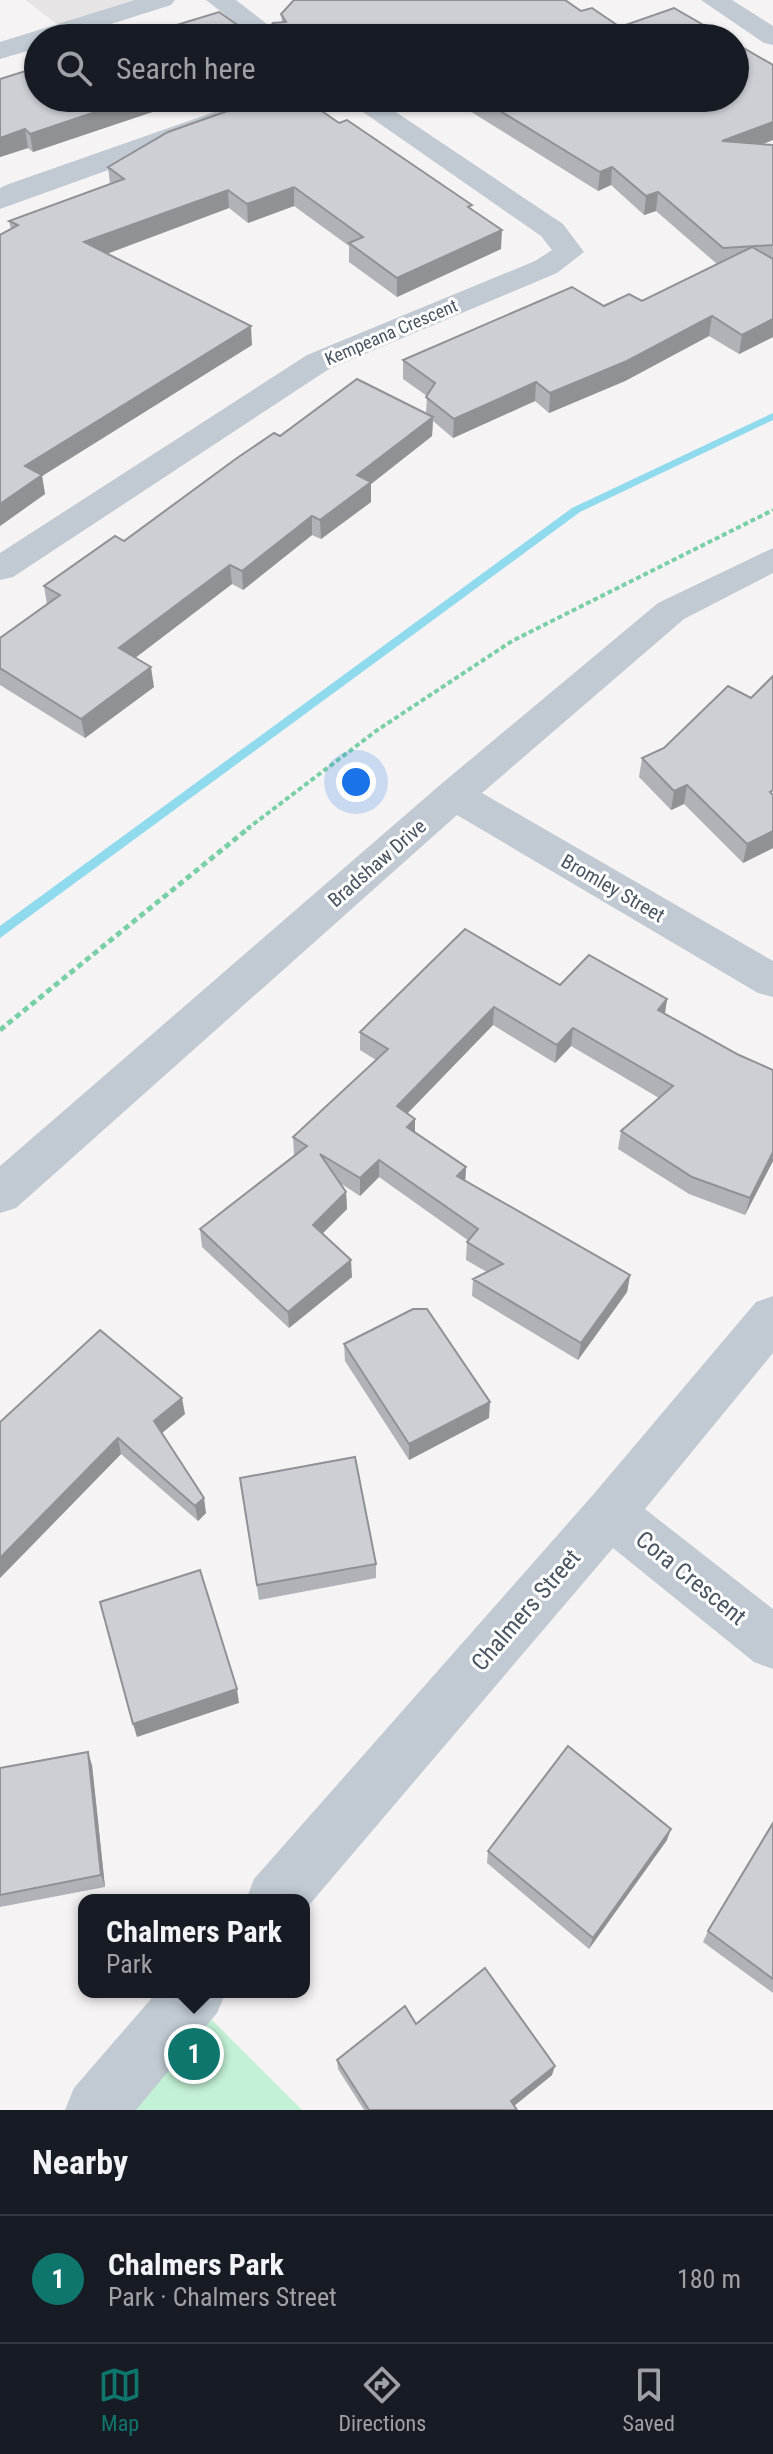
<!DOCTYPE html>
<html lang="en">
<head>
<meta charset="utf-8">
<style>
  body { margin:0; font-family:"Roboto Condensed",sans-serif; background:#242831; color:#f1f3f6 }
  .you { position:absolute; left:356px; top:782px; width:28px; height:28px; margin:-20px; border:6px solid #fff; border-radius:50%; background:#1a73e8; box-shadow:0 0 0 12px #1a73e833 }
  .badge { display:grid; place-items:center; width:52px; height:52px; border-radius:50%; background:#0f766e; color:#fff; font-size:26px; font-weight:700 }
  .pin { position:absolute; translate:-50% -50%; border:4px solid #fff; box-shadow:0 2px 8px #0006 }
  .popup { position:absolute; left:78px; top:1894px; width:232px; height:104px; box-sizing:border-box; display:grid; place-content:center; border-radius:16px; background:#171b24; filter:drop-shadow(0 2px 6px #0005); font-size:26px; white-space:nowrap; color:#9ea1a6 }
  .popup b { font-size:30px; color:#f1f3f6 }
  .popup::after { content:''; position:absolute; left:50%; top:100%; margin-left:-16px; border:16px solid transparent; border-top-color:#171b24 }
  .list { margin:0; padding:0; list-style:none }
  h2 { display:flex; justify-content:space-between; align-items:center; height:104px; margin:0; padding:0 32px; font-size:34px }
  h2 small { font-size:26px; font-weight:400; color:#9ea1a6 }
  .list li { display:grid; grid-template-columns:52px 1fr auto; gap:24px; align-items:center; box-sizing:border-box; height:128px; padding:0 32px; border-top:2px solid #363941 }
  .list b { display:block; font-size:30px; white-space:nowrap }
  .list p { margin:0; font-size:26px; white-space:nowrap; color:#9ea1a6 }
  .list em { font-size:26px; font-style:normal; color:#9ea1a6 }
  .icon { flex:none; width:44px; height:44px; fill:none; stroke:currentColor; stroke-width:2; stroke-linecap:round; stroke-linejoin:round }
  .map { position:relative; flex:none; width:773px; height:2110px; overflow:hidden }
  .search { position:absolute; background:#171b24; box-shadow:0 2px 6px #0004; left:24px; right:24px; top:24px; height:88px; display:flex; align-items:center; gap:20px; box-sizing:border-box; padding:0 28px; border-radius:44px; color:#9ea1a6; font-size:30px }
  .sheet { height:232px; background:#171b24 }
  nav { display:flex; justify-content:space-around; align-items:center; box-sizing:border-box; height:112px; border-top:2px solid #363941; background:#171b24; font-size:22px; color:#9ea1a6 }
  nav a { display:grid; justify-items:center; gap:4px }
  nav .on { color:#0f766e }
  .map>svg:first-child { display:block }
</style>
</head>
<body>
<div class="map">
<svg width="773" height="2110" viewBox="0 0 773 2110">
  <rect width="100%" height="100%" fill="#f5f3f3"/>
  <!-- education -->
  <polygon fill="#e6e4e5" points="25,0 162,0 65,30"/>
  <!-- green -->
  <polygon fill="#c3f1d5" points="190,1998 302,2110 96,2110"/>
  <g fill="none" stroke-linecap="round" stroke-linejoin="round">
    <!-- stream -->
    <polygon fill="#90daee" fill-rule="evenodd" points="773,413 773,420 580,512 0,938 0,926 572,508"/>
    <!-- path-far1 -->
    <polyline stroke="#7ad0a6" stroke-width="4" stroke-dasharray="5 3" stroke-linecap="butt" points="247,829 376,731 512,641 773,510"/>
    <!-- path -->
    <polyline stroke="#7ad0a6" stroke-width="5" stroke-dasharray="6 4" stroke-linecap="butt" points="0,1030 250,827"/>
    <!-- minor -->
    <g fill="#c1cad2" fill-rule="evenodd">
      <polygon points="135,0 175,0 171,5 67,38 38,38 38,48 0,59 0,42"/>
      <polygon points="206,0 236,0 285,38 255,38"/>
      <polygon points="701,0 732,0 773,26 773,45 764,43"/>
      <polygon points="254,98 295,98 291,104 0,209 0,188 6,185"/>
      <polygon points="343,98 375,98 563,224 584,252 557,273 329,369 13,577 0,580 0,553 307,355 535,261 552,250 541,236"/>
      <polygon points="773,548 773,573 684,619 482,793 773,961 773,997 758,993 457,815 16,1208 0,1213 0,1166 440,785 658,603"/>
      <polygon points="773,1296 773,1353 645,1509 773,1609 773,1669 754,1662 613,1548 304,1911 304,1900 246,1900 254,1879 592,1496 756,1302"/>
      <polygon points="157,1992 226,1992 217,2013 136,2110 65,2110 74,2088"/>
    </g>
  </g>
  <!-- wall -->
  <g fill="#b0b2b7">
    <polygon points="581,11 620,27 726,38 260,38 282,22 281,14"/>
    <polygon points="773,65 773,140 761,144 773,145 773,337 739,354 709,336 625,381 549,413 535,401 453,438 433,421 432,436 371,484 371,502 321,539 312,535 243,590 232,584 135,658 154,687 85,738 0,685 0,638 47,605 44,586 124,541 280,436 426,413 427,396 403,379 403,360 604,306 642,301 717,264 656,211 644,215 611,185 598,191 449,98 735,98"/>
    <polygon points="0,79 38,98 194,98 33,152 28,148 0,157"/>
    <polygon points="339,123 472,209 501,249 397,297 349,262 349,246 294,206 248,223 229,208 107,254 252,345 42,476 45,494 0,526 11,229 9,221 110,184 108,167"/>
    <polygon points="664,748 773,848 743,863 684,804 671,810 639,777 642,758"/>
    <polygon points="560,985 667,999 665,1014 739,1055 773,1070 773,1161 745,1215 689,1194 618,1149 621,1131 659,1098 571,1046 555,1063 493,1025 407,1114 415,1119 415,1132 466,1167 465,1181 630,1275 627,1292 578,1360 472,1296 473,1279 487,1272 466,1260 467,1242 469,1241 379,1177 360,1196 340,1183 346,1192 347,1209 322,1234 352,1277 289,1328 202,1247 200,1229 295,1156 294,1155 293,1137 376,1060 360,1050 360,1032"/>
    <polygon points="344,1344 489,1418 409,1460 345,1361"/>
    <polygon points="185,1414 162,1433 206,1513 198,1521 121,1454 0,1578 0,1422"/>
    <polygon points="242,1493 376,1564 376,1578 259,1600"/>
    <polygon points="92,1765 105,1887 0,1907 0,1768"/>
    <polygon points="773,1823 773,1993 703,1942 708,1931"/>
    <polygon points="667,1840 589,1949 487,1863 488,1851"/>
    <polygon points="416,2024 552,2075 514,2106 517,2110 364,2110 338,2069 337,2060"/>
  </g>
  <!-- shaded-wall -->
  <g fill="#909195">
    <polygon points="356,25 356,38 318,38"/>
    <polygon points="372,26 372,38 362,38 362,29"/>
    <polygon points="137,98 194,98 33,152 30,134"/>
    <polygon points="773,122 773,140 720,160 722,141"/>
    <polygon points="25,129 28,148 0,157 0,138"/>
    <polygon points="612,167 611,185 598,191 600,172"/>
    <polygon points="294,187 294,206 248,223 247,204"/>
    <polygon points="228,190 229,208 87,261 84,242"/>
    <polygon points="658,192 656,211 644,215 646,196"/>
    <polygon points="502,230 501,249 397,297 397,278"/>
    <polygon points="712,316 709,336 625,381 549,413 550,393"/>
    <polygon points="773,319 773,337 739,354 742,335"/>
    <polygon points="251,326 252,345 42,476 45,494 0,526 0,504 25,466"/>
    <polygon points="536,382 535,401 453,438 454,419"/>
    <polygon points="433,417 432,436 371,484 371,502 321,539 320,520 357,475"/>
    <polygon points="312,516 312,535 243,590 242,571"/>
    <polygon points="230,565 232,584 122,668 119,648"/>
    <polygon points="151,667 154,687 85,738 81,719"/>
    <polygon points="687,785 684,804 671,810 674,791"/>
    <polygon points="773,831 773,848 743,863 747,844"/>
    <polygon points="667,999 664,1018 658,1010"/>
    <polygon points="494,1007 493,1025 397,1124 397,1106"/>
    <polygon points="573,1028 571,1046 555,1063 557,1045"/>
    <polygon points="415,1119 415,1137 407,1127"/>
    <polygon points="773,1152 773,1161 745,1215 750,1198"/>
    <polygon points="379,1160 379,1177 360,1196 360,1178"/>
    <polygon points="466,1167 465,1185 457,1176"/>
    <polygon points="346,1192 347,1209 314,1242 313,1225"/>
    <polygon points="351,1260 352,1277 289,1328 288,1312"/>
    <polygon points="630,1275 627,1292 578,1360 581,1343"/>
    <polygon points="182,1398 185,1414 157,1437 154,1421"/>
    <polygon points="490,1402 489,1418 409,1460 409,1444"/>
    <polygon points="118,1438 121,1454 0,1578 0,1558"/>
    <polygon points="204,1498 206,1513 198,1521 195,1506"/>
    <polygon points="237,1689 239,1703 137,1737 133,1724"/>
    <polygon points="88,1752 92,1765 105,1887 101,1875"/>
    <polygon points="671,1829 667,1840 589,1949 593,1938"/>
    <polygon points="555,2066 552,2075 509,2110 511,2101"/>
  </g>
  <!-- building -->
  <g fill="#cdcfd5" stroke="#909195" stroke-width="2">
    <polygon points="294,0 565,0 581,11 592,8 620,27 674,8 726,38 390,38 372,26 362,29 356,25 318,38 260,38 273,23 286,22 281,14"/>
    <polygon points="219,12 256,38 134,38"/>
    <polygon points="735,43 773,65 773,122 722,141 773,145 773,245 723,248 658,192 646,196 612,167 600,172 479,98 735,98"/>
    <polygon points="38,67 38,98 137,98 30,134 25,129 0,138 0,79"/>
    <polygon points="264,98 303,98 339,123 347,120 472,205 468,207 502,230 397,278 349,243 363,237 294,187 247,204 228,190 84,242 251,326 25,466 42,475 0,504 0,235 18,225 9,221 124,179 108,167 168,132"/>
    <polygon points="752,247 773,259 773,319 742,335 712,316 627,361 550,393 536,382 454,419 426,397 435,383 403,360 572,287 604,306 629,294 642,301"/>
    <polygon points="357,379 433,417 357,475 371,482 320,520 312,516 242,571 230,565 119,648 151,667 81,719 0,668 0,638 60,595 44,586 115,536 124,541 237,458 274,433 280,436"/>
    <polygon points="773,676 773,790 770,792 773,795 773,831 747,844 687,785 674,791 642,758 664,748 728,686 751,698"/>
    <polygon points="465,929 560,985 589,955 667,999 658,1010 739,1055 773,1070 773,1152 750,1198 692,1177 621,1131 673,1086 573,1028 557,1045 494,1007 397,1106 415,1119 407,1127 466,1167 457,1176 630,1275 581,1343 473,1279 503,1264 467,1242 478,1229 379,1160 360,1178 320,1154 346,1192 313,1225 351,1260 288,1312 200,1229 307,1146 293,1137 388,1049 360,1032"/>
    <polygon points="413,1309 427,1309 490,1402 409,1444 344,1344"/>
    <polygon points="100,1330 182,1398 154,1421 204,1498 195,1506 118,1438 0,1558 0,1422"/>
    <polygon points="355,1457 376,1564 257,1585 240,1478"/>
    <polygon points="200,1570 237,1689 133,1724 100,1602"/>
    <polygon points="568,1746 671,1829 593,1938 488,1851"/>
    <polygon points="88,1752 101,1875 0,1895 0,1768"/>
    <polygon points="773,1823 773,1979 708,1931"/>
    <polygon points="485,1968 555,2066 511,2101 517,2110 369,2110 337,2060 405,2006 416,2024"/>
  </g>
  <g text-anchor="middle" dominant-baseline="central" stroke-width="6" stroke-linejoin="round" paint-order="stroke">
    <!-- far-street labels -->
    <g font-size="18" fill="#4a5661" stroke="#fff">
      <text transform="translate(391 332) rotate(-23)">Kempeana Crescent</text>
    </g>
    <!-- street labels -->
    <g font-size="20" fill="#4a5661" stroke="#fff">
      <text transform="translate(377 863) rotate(-41)">Bradshaw Drive</text>
      <text transform="translate(613 888) rotate(30)">Bromley Street</text>
    </g>
    <!-- near-street labels -->
    <g font-size="24" fill="#4a5661" stroke="#fff">
      <text transform="translate(691 1578) rotate(39)">Cora Crescent</text>
      <text transform="translate(526 1610) rotate(-49)">Chalmers Street</text>
    </g>
  </g>
</svg>
<div class="you"></div>
<div class="pin badge" style="left:194px;top:2054px">1</div>
<div class="popup"><b>Chalmers Park</b>Park</div>
<div class="search"><svg class="icon" aria-label="search" viewBox="0 0 24 24"><circle cx="10" cy="10" r="6"/><path d="M15 15l6 6"/></svg>Search here</div>
</div>
<section class="sheet">
<h2>Nearby<small></small></h2>
<ul class="list">
<li><span class="badge">1</span><div><b>Chalmers Park</b><p>Park · Chalmers Street</p></div><em>180 m</em></li>
</ul>
</section>
<nav>
<a class="on"><svg class="icon" aria-label="map" viewBox="0 0 24 24"><path d="M3 6l6-2 6 2 6-2v14l-6 2-6-2-6 2zM9 4v14M15 6v14"/></svg>Map</a>
<a><svg class="icon" aria-label="directions" viewBox="0 0 24 24"><path d="M12 3l9 9-9 9-9-9zM9 14v-3h6M13 9l2 2-2 2"/></svg>Directions</a>
<a><svg class="icon" aria-label="saved" viewBox="0 0 24 24"><path d="M7 4h10v16l-5-4-5 4z"/></svg>Saved</a>
</nav>
</body>
</html>
